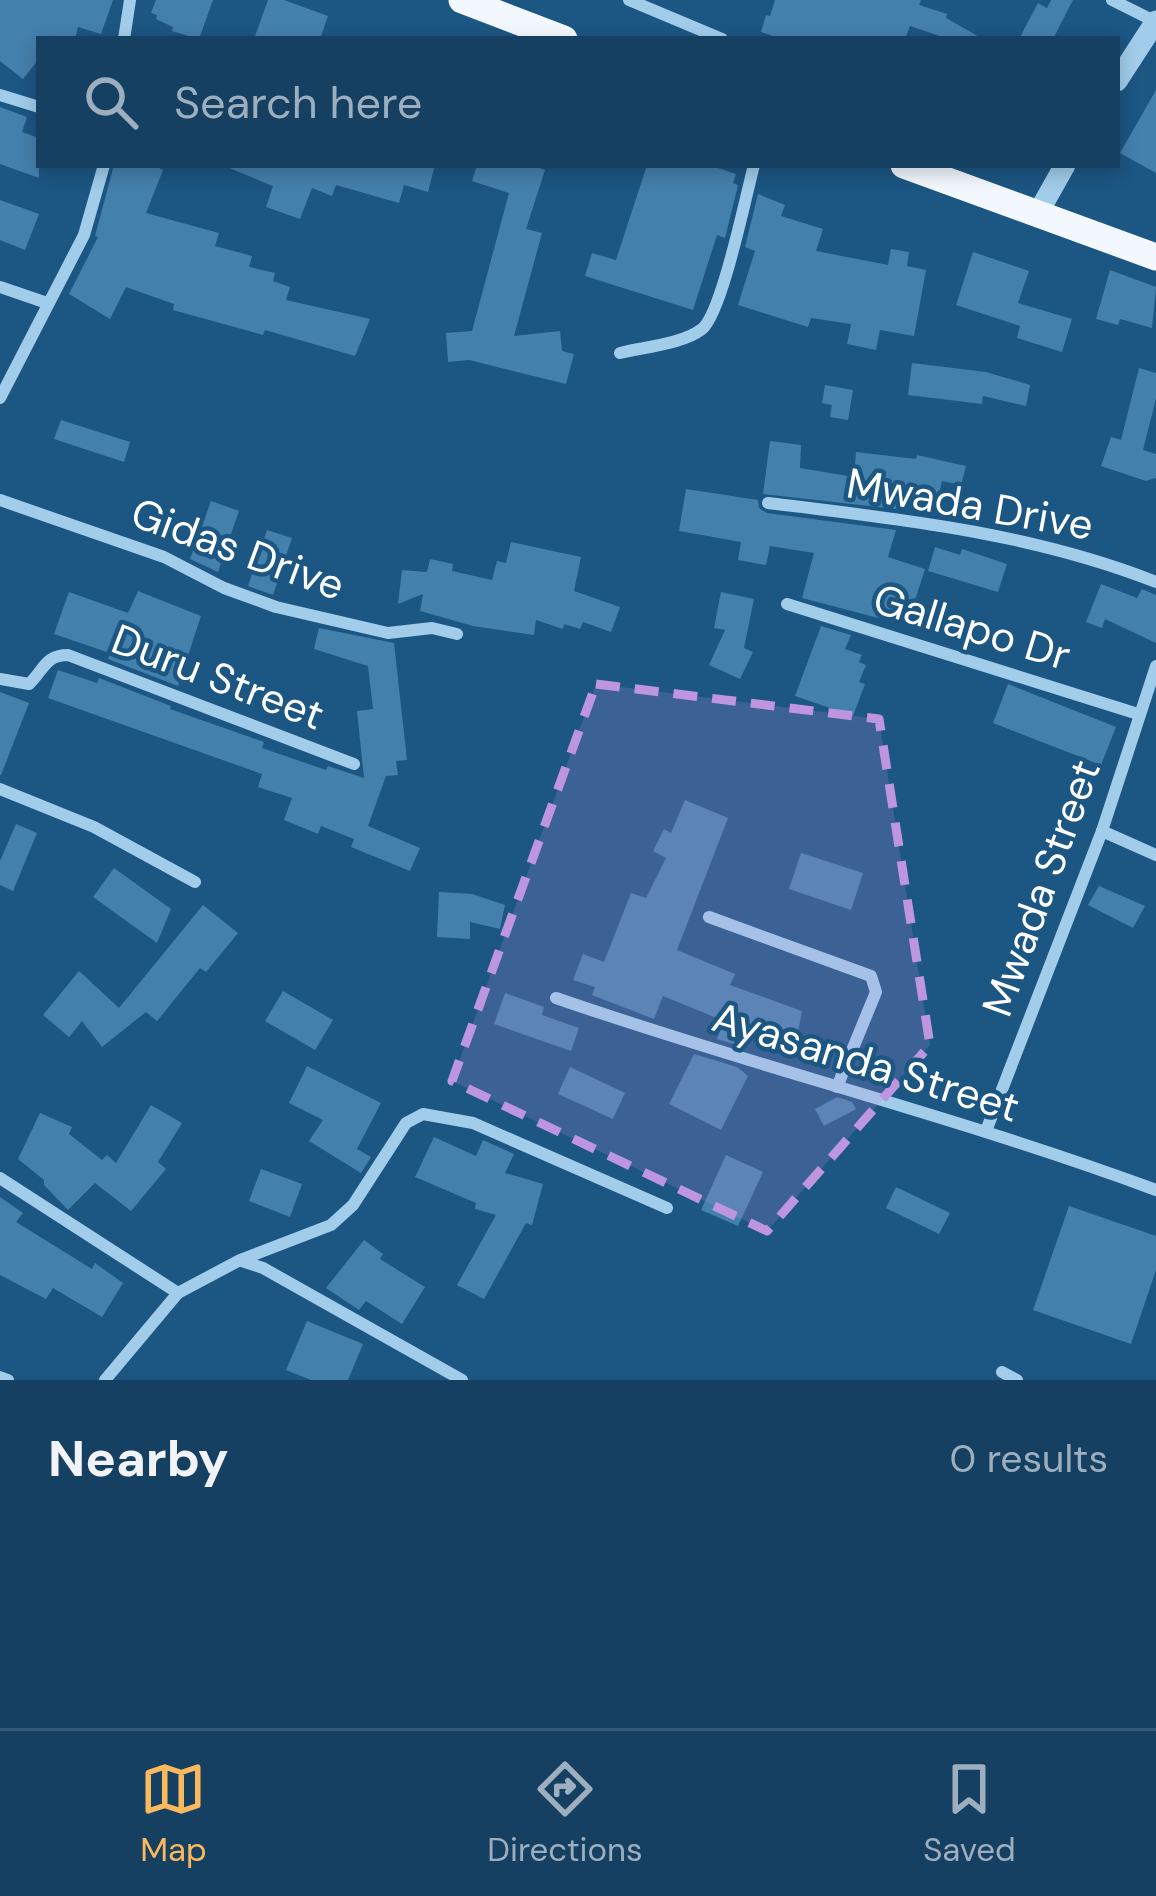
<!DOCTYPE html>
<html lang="en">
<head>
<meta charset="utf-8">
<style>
  body { margin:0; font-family:"DM Sans",sans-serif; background:#224b6b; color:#f1f3f6 }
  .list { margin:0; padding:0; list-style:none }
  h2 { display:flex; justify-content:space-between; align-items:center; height:156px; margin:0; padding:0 48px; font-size:51px }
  h2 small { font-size:39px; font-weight:400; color:#9dafbe }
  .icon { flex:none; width:66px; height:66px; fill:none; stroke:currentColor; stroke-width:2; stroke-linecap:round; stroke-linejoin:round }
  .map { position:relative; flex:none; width:1156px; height:1380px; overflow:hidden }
  .search { position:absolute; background:#154062; box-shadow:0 6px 18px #0003; left:36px; right:36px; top:36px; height:132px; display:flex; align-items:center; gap:30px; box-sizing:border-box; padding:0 42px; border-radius:0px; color:#9dafbe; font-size:45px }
  .sheet { height:348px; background:#154062 }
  nav { display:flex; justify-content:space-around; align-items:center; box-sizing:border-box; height:168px; border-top:3px solid #345977; background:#154062; font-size:33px; color:#9dafbe }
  nav a { display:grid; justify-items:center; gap:6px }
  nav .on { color:#fbb95e }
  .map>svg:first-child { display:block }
</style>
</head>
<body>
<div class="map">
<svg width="1156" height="1380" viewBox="0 0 1156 1380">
  <rect width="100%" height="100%" fill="#1c5683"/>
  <!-- building -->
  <g fill="#4480ac">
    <polygon points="0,0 113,0 101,34 78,27 75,39 39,39 39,59 23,79 0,61"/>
    <polygon points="156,0 213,0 199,39 172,31 173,27 156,19 157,15 151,13"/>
    <polygon points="268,0 284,0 328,16 320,39 254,39"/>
    <polygon points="775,0 921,0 919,5 947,14 946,18 983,39 949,39 910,26 905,39 782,39 761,32 766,15 770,16"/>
    <polygon points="1051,0 1073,0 1053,39 1019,39 1038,3 1047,8"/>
    <polygon points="1156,90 1156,173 1120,153"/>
    <polygon points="0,107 27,117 22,132 39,138 39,178 0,164"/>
    <polygon points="114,165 153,165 163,170 146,213 219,233 215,246 252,256 249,267 275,273 273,281 290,287 286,300 370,319 355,356 265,330 263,335 173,310 174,304 126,287 110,319 69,294 98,237 95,236"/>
    <polygon points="222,165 435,165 428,192 404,185 399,203 336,185 332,196 312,188 300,219 266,207 273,186"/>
    <polygon points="477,165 531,165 545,170 526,229 542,233 514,336 560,331 562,351 574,354 566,384 469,360 448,362 446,333 472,331 509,193 472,181"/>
    <polygon points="647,165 709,165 736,174 733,183 738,185 725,238 717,235 693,310 585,276 592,253 616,260"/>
    <polygon points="758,194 785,205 781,216 823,229 816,251 888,265 891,249 909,252 907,266 926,270 914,336 880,330 876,350 847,344 851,324 811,318 808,327 738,305 755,251 745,247"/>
    <polygon points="0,200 39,214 25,250 0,240"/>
    <polygon points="973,252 1029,271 1018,303 1072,319 1062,352 1017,338 1020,326 956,305"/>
    <polygon points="1110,270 1156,287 1152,328 1120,319 1118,325 1096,319"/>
    <polygon points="912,363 986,372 1030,385 1026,406 983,396 982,404 908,395"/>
    <polygon points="1139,368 1156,373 1156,399 1143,450 1156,454 1156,478 1146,481 1101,466 1111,437 1121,440"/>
    <polygon points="825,385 853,390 848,420 830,417 832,405 822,403"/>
    <polygon points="61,420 130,442 124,462 54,439"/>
    <polygon points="770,441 801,445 800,468 854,477 856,452 916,459 917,455 966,466 961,485 942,481 937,504 906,497 904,510 763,494"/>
    <polygon points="686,489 758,500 759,508 767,513 896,530 888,557 925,569 910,616 904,614 901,624 802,598 814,553 770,546 766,565 738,560 741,542 679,531"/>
    <polygon points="211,501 239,511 218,572 190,559"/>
    <polygon points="267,530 292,538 273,595 248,586"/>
    <polygon points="511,542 581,557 574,591 620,607 611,632 583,622 580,629 564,624 563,629 536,620 534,635 473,626 420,611 423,594 398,604 402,570 427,572 430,559 453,564 452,571 492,580 497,561 506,563"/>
    <polygon points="935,547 960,555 962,549 1007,564 998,592 928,571"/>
    <polygon points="1101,584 1137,598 1142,589 1156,595 1156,643 1105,619 1102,628 1086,622"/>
    <polygon points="138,591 201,616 178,686 108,659 110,653 54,634 69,592 128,613"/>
    <polygon points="721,592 754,599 744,648 753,652 740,679 709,665 725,630 714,628"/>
    <polygon points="821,626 851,635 845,649 862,655 859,662 866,665 859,682 865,684 853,716 795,696"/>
    <polygon points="319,628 394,643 407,760 396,761 398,775 386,776 368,826 420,848 410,871 351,847 354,839 321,826 318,834 284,820 292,798 258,787 262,774 48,698 58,670 97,683 99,678 171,706 170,709 264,742 262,748 326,770 328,766 364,778 357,711 373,709 368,666 314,649"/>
    <polygon points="1008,684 1116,727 1101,765 993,723"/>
    <polygon points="0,692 29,703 1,775 0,775"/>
    <polygon points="685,800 728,818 677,950 735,974 730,985 802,1011 797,1038 751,1027 744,1047 717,1039 724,1021 663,996 654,1019 592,995 595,987 573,980 583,954 604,962 631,893 646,898 666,858 653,851 664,829 671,833"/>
    <polygon points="16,824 37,833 13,891 0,885 0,861"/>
    <polygon points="801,853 863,873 851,910 789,889"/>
    <polygon points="114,868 171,909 157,943 93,897"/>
    <polygon points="1099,886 1145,906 1133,928 1088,905"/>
    <polygon points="439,892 472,894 505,905 500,929 470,922 470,939 437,937"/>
    <polygon points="203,905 238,933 206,972 200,968 157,1021 146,1012 102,1047 82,1021 69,1037 43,1015 79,971 119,1008"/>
    <polygon points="283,991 333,1020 315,1050 265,1021"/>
    <polygon points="505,993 544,1007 542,1015 579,1028 571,1051 494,1024"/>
    <polygon points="694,1054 737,1067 748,1076 721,1130 669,1104"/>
    <polygon points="307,1066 381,1103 357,1149 371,1157 361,1173 309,1141 323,1120 289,1103"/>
    <polygon points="570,1067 625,1093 613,1119 558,1094"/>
    <polygon points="837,1097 852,1102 856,1109 824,1126 815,1109"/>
    <polygon points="151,1105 182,1123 158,1162 166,1169 131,1211 95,1183 68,1210 44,1185 44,1180 18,1159 40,1113 72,1127 69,1134 102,1160 107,1155 116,1163"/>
    <polygon points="434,1137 476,1156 483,1140 514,1154 505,1173 543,1184 532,1225 526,1223 484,1299 457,1285 496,1215 475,1209 476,1203 415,1177"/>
    <polygon points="726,1155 763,1172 738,1226 701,1210"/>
    <polygon points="261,1169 302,1184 290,1217 249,1201"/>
    <polygon points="896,1187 950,1213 939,1234 886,1208"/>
    <polygon points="0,1197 23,1213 16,1222 92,1269 95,1263 123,1283 102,1317 53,1288 46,1299 0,1275"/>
    <polygon points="1069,1206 1156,1236 1156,1270 1131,1344 1033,1310"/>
    <polygon points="364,1240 383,1254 380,1259 425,1287 402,1324 366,1301 359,1310 326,1288"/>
    <polygon points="307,1321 363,1344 348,1380 311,1380 286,1370"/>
  </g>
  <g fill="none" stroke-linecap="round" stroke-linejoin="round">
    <!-- minor -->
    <g stroke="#a1ccea" stroke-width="12">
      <polyline points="629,0 722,39"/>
      <polyline points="1112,0 1156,22"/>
      <polyline points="124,39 130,0"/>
      <polyline points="0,95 39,107"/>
      <polyline points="0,287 47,303"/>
      <path d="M620,353c24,-6 63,-9 82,-24 20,-16 44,-134 52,-164"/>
      <polyline points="0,398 84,235 104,165"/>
      <polyline points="0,500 164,557 224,588 276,607 388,633 432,628 457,634"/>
      <path d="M768,503c132,16 264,30 388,79"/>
      <polyline points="787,604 1138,714"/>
      <path d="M0,679l29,5c15,-14 16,-29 39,-29l286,109"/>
      <polyline points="0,789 94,827 195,882"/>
      <polyline points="1102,831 1156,855"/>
      <polyline points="709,917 871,976 876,992 837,1087"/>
      <path d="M556,998c199,69 403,119 600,192"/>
      <polyline points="986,1131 1102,831 1156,666"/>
      <polyline points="0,1178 178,1293"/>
      <polyline points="242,1261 263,1268 462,1380"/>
      <polyline points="1002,1372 1017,1380"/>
      <polyline points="0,1377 8,1380"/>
      <polyline points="105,1380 178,1293 240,1260 331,1225 353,1205 406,1123 423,1114 473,1123 667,1208"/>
    </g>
    <!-- tertiary -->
    <g stroke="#a1ccea" stroke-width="21">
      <polyline points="1117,81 1156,21"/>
      <polyline points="1038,213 1065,165"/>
    </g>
    <!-- trunk -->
    <g stroke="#f2f8fe" stroke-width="27">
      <polyline points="462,0 564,39"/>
      <polyline points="904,165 1156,257"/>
    </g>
  </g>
  <!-- marked area -->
  <path fill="#bd96df" fill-opacity="0.2" stroke="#bd96df" stroke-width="9" stroke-dasharray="24 15" stroke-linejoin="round" d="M596,684l283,35 51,326 -163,186 -315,-150z"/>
  <g text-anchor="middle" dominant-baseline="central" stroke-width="9" stroke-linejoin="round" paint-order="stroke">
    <!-- street labels -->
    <g font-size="42" fill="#fff" stroke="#1c5683">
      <text transform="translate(970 504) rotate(10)">Mwada Drive</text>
      <text transform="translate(238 549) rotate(20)">Gidas Drive</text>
      <text transform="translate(972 627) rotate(17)">Gallapo Dr</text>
      <text transform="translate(218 677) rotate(21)">Duru Street</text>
      <text transform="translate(1041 888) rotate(-70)">Mwada Street</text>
      <text transform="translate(866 1062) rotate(17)">Ayasanda Street</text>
    </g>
  </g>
</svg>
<div class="search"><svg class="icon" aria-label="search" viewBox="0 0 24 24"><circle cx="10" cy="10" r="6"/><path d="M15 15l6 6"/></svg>Search here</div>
</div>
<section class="sheet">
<h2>Nearby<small>0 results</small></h2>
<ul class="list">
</ul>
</section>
<nav>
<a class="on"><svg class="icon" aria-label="map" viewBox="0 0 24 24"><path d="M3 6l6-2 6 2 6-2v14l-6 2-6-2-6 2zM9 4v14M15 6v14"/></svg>Map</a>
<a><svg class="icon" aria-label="directions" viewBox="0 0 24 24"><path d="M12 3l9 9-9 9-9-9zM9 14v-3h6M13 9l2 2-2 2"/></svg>Directions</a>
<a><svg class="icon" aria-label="saved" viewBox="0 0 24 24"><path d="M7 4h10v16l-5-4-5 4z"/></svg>Saved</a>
</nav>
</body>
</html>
